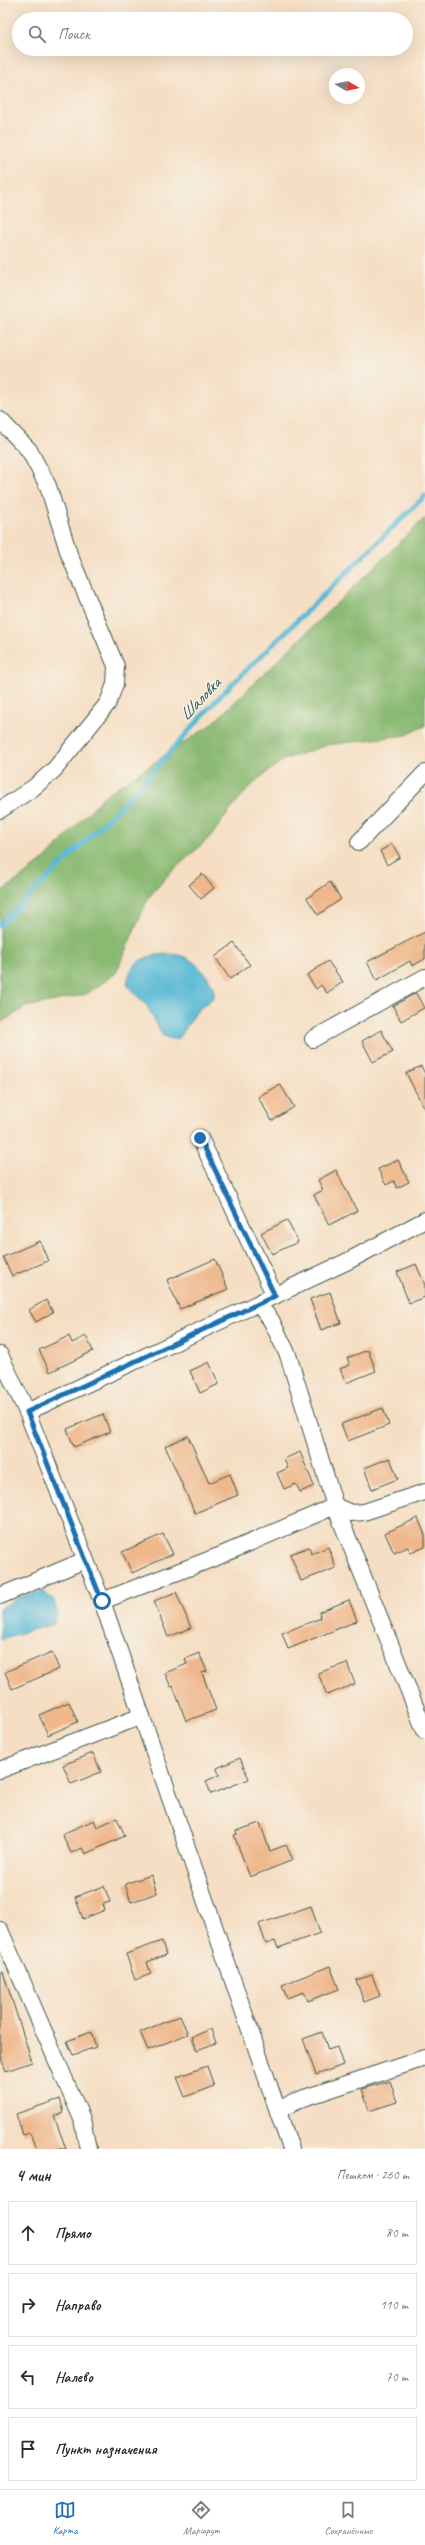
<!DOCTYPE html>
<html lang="ru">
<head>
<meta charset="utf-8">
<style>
  body { margin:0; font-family:Caveat,sans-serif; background:#f7f7f7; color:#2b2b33 }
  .compass { position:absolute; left:329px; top:68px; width:36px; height:36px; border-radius:50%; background:#fff; box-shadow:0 4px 16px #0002; rotate:99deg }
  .stop { position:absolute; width:12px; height:12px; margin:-9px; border:3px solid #1f6fb2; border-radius:50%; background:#fff }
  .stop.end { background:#1f6fb2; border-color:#fff; box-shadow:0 1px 4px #0008 }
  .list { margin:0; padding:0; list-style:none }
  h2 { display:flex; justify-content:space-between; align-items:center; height:52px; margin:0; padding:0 16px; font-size:17px }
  h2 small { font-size:13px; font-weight:400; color:#7c7c81 }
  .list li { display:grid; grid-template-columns:26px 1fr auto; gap:12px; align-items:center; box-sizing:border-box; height:64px; margin:0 8px 8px; padding:0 8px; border:1px solid #e1e1e2; border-radius:0px }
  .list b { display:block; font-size:15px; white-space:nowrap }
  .list em { font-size:13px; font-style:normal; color:#7c7c81 }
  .icon { flex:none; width:22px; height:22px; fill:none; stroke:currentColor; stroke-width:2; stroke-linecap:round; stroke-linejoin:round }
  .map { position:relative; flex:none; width:425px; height:2149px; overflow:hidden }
  .search { position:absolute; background:#fff; box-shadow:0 4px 16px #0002; left:12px; right:12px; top:12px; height:44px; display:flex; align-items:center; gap:10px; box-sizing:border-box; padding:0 14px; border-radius:22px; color:#7c7c81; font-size:15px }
  .sheet { height:340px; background:#fff }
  nav { display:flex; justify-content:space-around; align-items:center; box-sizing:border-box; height:56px; border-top:1px solid #e1e1e2; background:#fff; font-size:11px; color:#7c7c81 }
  nav a { display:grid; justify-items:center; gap:2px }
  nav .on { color:#1f6fb2 }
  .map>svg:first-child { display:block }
</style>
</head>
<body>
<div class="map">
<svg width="425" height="2149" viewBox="0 0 425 2149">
  <rect width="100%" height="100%" fill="#f7f3e8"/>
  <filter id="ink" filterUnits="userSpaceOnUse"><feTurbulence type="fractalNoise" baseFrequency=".025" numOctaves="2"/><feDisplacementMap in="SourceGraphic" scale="8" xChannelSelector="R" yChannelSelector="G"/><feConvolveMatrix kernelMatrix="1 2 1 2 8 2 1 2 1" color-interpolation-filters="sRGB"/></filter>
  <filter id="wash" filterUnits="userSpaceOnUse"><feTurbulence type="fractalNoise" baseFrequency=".012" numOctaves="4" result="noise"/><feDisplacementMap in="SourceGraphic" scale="16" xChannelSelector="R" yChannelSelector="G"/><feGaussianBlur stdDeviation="0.9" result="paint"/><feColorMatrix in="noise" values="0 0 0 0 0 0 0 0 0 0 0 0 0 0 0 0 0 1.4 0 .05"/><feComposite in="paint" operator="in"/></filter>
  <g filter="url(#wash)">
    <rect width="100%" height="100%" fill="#f5dec3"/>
    <!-- forest -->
    <polygon fill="#8ab972" stroke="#547b53" points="425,518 425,726 406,735 327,745 283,760 257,780 239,799 210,837 169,874 148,898 116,973 87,994 26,1007 0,1023 0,890 4,890 46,858 104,796 212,724"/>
    <!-- water -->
    <g fill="#56b9d5" stroke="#3a7b84">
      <path d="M170,954c4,1 9,0 12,2 14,4 34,26 32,41l-17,14 -18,27 -8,1 -8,-3 -16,-30 -20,-21c3,-26 20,-30 43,-31z"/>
      <polygon points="42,1591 54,1600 57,1613 54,1624 0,1639 0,1608 20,1597"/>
    </g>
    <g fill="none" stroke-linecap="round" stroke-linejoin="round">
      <!-- stream -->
      <polyline stroke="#56b9d5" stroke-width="5" points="0,925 131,796 221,695 425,496"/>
    </g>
    <g id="blocks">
      <!-- building -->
      <g fill="#efb78b">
        <polygon points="392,844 400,857 387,865 380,851"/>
        <polygon points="202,874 214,888 201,899 189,885"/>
        <polygon points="330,882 341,899 318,915 307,898"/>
        <polygon points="425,932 425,959 412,966 410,961 377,980 367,962"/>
        <polygon points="234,943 250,965 230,979 215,957"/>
        <polygon points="328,961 343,982 327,993 321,985 316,989 307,975"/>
        <polygon points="416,993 424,1008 401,1021 393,1006"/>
        <polygon points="381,1030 393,1052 373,1062 362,1041"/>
        <polygon points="421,1066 425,1074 425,1110 406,1073"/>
        <polygon points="280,1084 294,1107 272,1121 258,1097"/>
        <polygon points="398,1160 409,1182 397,1188 394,1181 386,1185 378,1169"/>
        <polygon points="336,1170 357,1211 329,1225 314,1195 323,1190 318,1180"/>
        <polygon points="287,1220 298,1242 272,1254 261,1233"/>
        <polygon points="40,1241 48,1261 12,1276 3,1257"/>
        <polygon points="215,1259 228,1289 180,1309 167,1280"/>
        <polygon points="416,1264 425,1285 425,1297 409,1303 397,1272"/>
        <polygon points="330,1292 341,1323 321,1330 310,1299"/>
        <polygon points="46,1300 53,1312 36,1322 29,1310"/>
        <polygon points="69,1336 72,1343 86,1336 93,1351 50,1372 39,1350"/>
        <polygon points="368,1350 376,1371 346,1383 340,1369 350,1365 347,1358"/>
        <polygon points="209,1362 219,1384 200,1393 190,1371"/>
        <polygon points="383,1408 389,1425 348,1441 341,1424"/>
        <polygon points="103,1414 110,1432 74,1447 67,1429"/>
        <polygon points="188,1436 209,1483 230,1474 238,1495 195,1513 165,1446"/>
        <polygon points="300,1452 314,1486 300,1492 296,1484 284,1489 277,1473 288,1468 284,1459"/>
        <polygon points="390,1458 398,1479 372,1489 364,1468"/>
        <polygon points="418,1518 425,1535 425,1547 411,1553 408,1547 394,1553 385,1533"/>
        <polygon points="163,1534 173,1554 132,1573 122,1552"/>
        <polygon points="309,1547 311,1554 328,1547 336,1568 301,1581 290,1554"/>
        <polygon points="176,1592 191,1628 168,1637 154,1601"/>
        <polygon points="349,1600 357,1621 288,1649 282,1633 321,1618 319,1612"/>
        <polygon points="52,1652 59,1669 12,1689 5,1672"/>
        <polygon points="199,1653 207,1671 202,1673 216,1710 186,1721 173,1686 171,1687 165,1673 187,1664 185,1659"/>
        <polygon points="347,1663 355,1684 327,1695 318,1673"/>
        <polygon points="69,1702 78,1722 48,1735 39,1715"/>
        <polygon points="93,1753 101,1772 71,1784 63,1765"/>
        <polygon points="240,1758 249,1779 211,1794 206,1781 219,1775 217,1768"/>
        <polygon points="117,1818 125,1836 85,1854 82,1848 71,1853 62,1834 94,1820 97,1827"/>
        <polygon points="260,1823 270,1851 286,1845 293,1860 250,1877 234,1835 237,1834 236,1831"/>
        <polygon points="151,1875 157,1893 131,1902 125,1884"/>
        <polygon points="104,1886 110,1902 103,1904 105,1910 83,1919 75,1897"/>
        <polygon points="311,1906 320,1933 278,1948 275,1941 266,1944 259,1924"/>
        <polygon points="162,1941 166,1955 147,1962 151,1974 135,1980 126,1954"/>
        <polygon points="330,1966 339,1989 308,2001 304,1992 287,1998 282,1985"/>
        <polygon points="3,1972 32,2062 6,2071 0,2056 0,1973"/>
        <polygon points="372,1975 380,1996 364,2002 356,1980"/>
        <polygon points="180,2016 188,2034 148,2050 140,2032"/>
        <polygon points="211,2029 216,2043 197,2050 192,2037"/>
        <polygon points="91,2032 96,2047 73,2055 67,2041"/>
        <polygon points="322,2032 328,2050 337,2047 343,2065 316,2075 303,2039"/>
        <polygon points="207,2066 214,2086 185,2097 177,2077"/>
        <polygon points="390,2081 397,2102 369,2111 362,2089"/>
        <polygon points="60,2099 64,2112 54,2116 66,2149 36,2149 30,2133 23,2135 16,2114"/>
      </g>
    </g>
  </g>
  <g filter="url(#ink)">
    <use href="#blocks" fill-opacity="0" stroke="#3f5549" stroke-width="1"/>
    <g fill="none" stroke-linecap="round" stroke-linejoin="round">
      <defs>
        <g id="minor">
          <polyline points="0,420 29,450 48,486 69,554 116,666 115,684 108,703 54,770 33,788 0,810"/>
          <polyline points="359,842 425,773"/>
          <polyline points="313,1039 425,977"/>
          <polyline points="200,1138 275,1296"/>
          <polyline points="258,1304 271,1320 288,1355 335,1506 425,1731"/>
          <polyline points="0,1355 27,1412 102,1601 291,2149"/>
          <polyline points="27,1412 348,1261 425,1220"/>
          <polyline points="0,1596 85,1560"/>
          <polyline points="102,1601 219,1556 335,1506 351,1513 364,1512 425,1492"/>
          <polyline points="0,1770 142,1716"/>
          <polyline points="0,1930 82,2119 88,2149"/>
          <polyline points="278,2111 295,2101 425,2058"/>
        </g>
      </defs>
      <!-- minor casing -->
      <use href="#minor" stroke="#3f5549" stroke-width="18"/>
      <!-- minor -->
      <use href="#minor" stroke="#fff" stroke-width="16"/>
    </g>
  </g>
  <g fill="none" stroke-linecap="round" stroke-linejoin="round" filter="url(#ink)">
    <!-- route -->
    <polyline stroke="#1f6fb2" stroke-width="5" points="102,1601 27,1412 275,1296 200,1138"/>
  </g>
  <g text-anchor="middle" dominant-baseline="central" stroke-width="3" stroke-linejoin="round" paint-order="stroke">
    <!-- water labels -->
    <g font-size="17" font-style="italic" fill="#2d5c5c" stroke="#f7f3e8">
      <text transform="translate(200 699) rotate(-47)">Шаловка</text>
    </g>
  </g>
</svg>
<svg class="compass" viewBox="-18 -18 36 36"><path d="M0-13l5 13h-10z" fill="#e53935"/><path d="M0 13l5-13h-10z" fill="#7c7c81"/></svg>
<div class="stop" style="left:102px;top:1601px"></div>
<div class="stop end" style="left:200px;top:1138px"></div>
<div class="search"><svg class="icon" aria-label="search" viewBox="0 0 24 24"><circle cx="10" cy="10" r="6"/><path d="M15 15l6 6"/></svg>Поиск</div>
</div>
<section class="sheet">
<h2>4 мин<small>Пешком · 260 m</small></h2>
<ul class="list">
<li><svg class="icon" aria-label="ahead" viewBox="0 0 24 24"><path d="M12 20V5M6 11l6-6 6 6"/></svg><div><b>Прямо</b></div><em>80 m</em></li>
<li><svg class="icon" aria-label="right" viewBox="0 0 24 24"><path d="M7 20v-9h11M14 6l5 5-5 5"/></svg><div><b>Направо</b></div><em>110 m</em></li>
<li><svg class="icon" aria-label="left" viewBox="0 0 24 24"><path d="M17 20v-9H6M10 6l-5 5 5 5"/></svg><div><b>Налево</b></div><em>70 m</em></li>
<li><svg class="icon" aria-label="arrive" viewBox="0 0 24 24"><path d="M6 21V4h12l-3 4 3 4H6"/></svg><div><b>Пункт назначения</b></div></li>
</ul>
</section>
<nav>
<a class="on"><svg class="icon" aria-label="map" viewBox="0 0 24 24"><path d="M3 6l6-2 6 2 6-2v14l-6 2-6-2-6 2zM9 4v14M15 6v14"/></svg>Карта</a>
<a><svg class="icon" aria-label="directions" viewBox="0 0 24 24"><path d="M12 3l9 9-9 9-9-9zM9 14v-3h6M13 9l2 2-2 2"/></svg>Маршрут</a>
<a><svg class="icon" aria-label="saved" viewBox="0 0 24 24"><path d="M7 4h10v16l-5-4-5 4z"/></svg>Сохранённые</a>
</nav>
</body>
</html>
